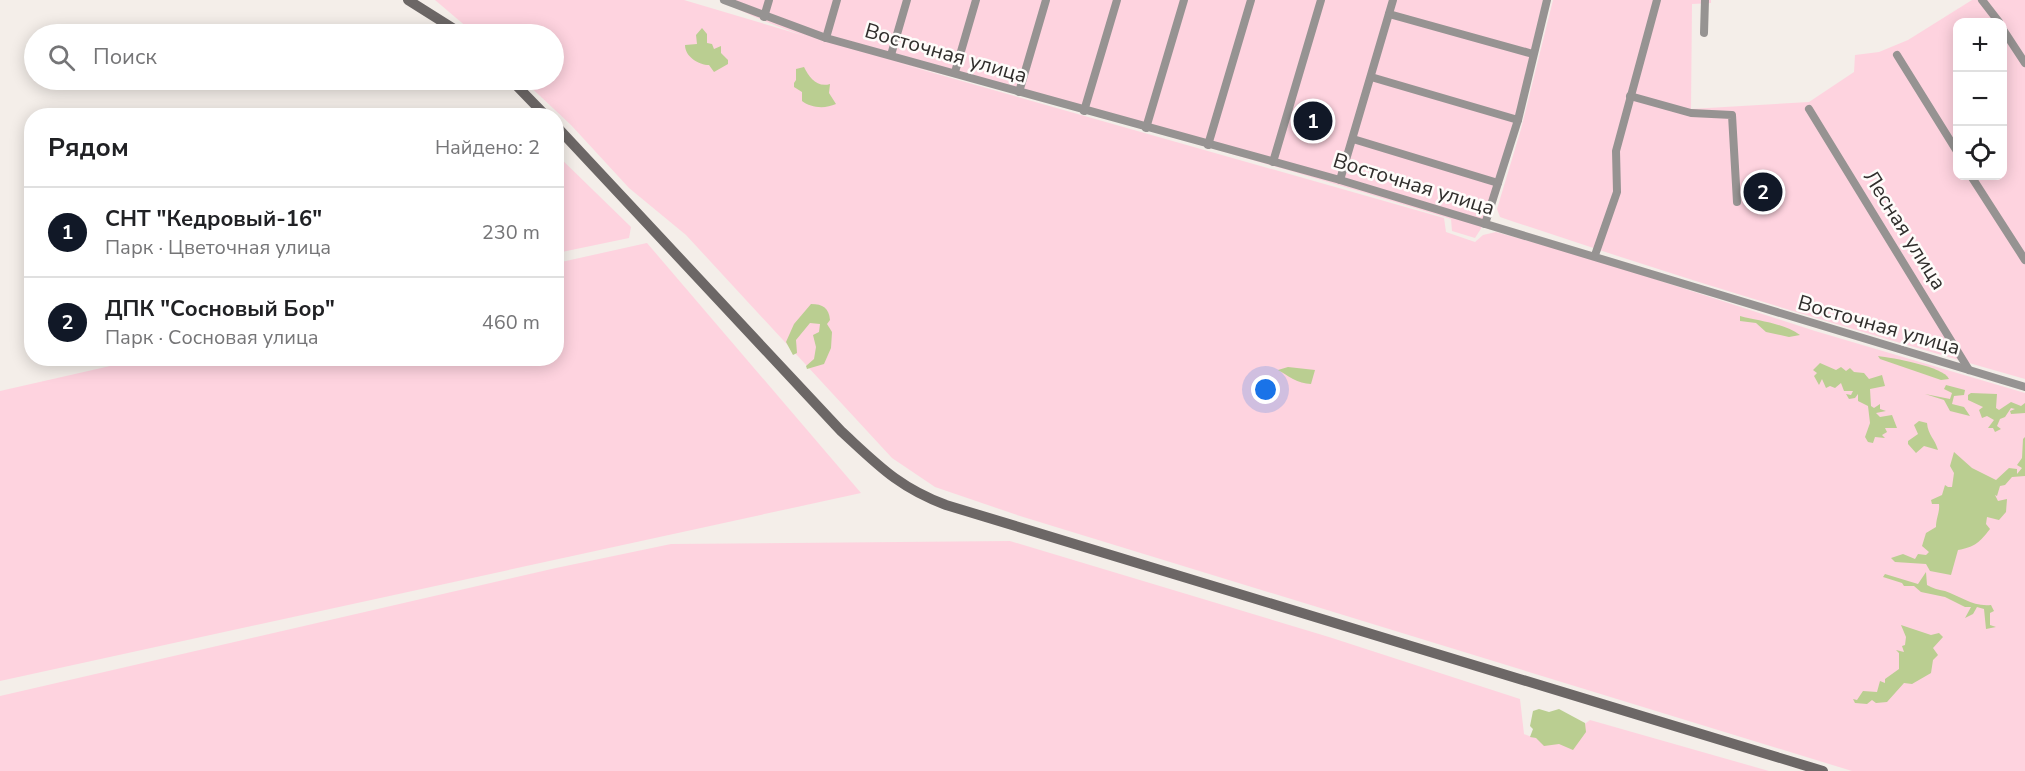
<!DOCTYPE html>
<html lang="ru">
<head>
<meta charset="utf-8">
<style>
  body { margin:0; font-family:"Nunito Sans",sans-serif; background:#f2f2f2; color:#202124 }
  .controls { position:absolute; right:18px; top:18px; display:grid; overflow:hidden; border-radius:12px; box-shadow:0 3px 15px #0003 }
  .controls button { width:54px; height:54px; display:grid; place-items:center; padding:0; border:0; border-bottom:2px solid #e0e0e0; background:#fff; color:#202124; font:30px sans-serif }
  .you { position:absolute; left:1266px; top:390px; width:21px; height:21px; margin:-15px; border:4px solid #fff; border-radius:50%; background:#1a73e8; box-shadow:0 0 0 9px #1a73e833 }
  .badge { display:grid; place-items:center; width:39px; height:39px; border-radius:50%; background:#111827; color:#fff; font-size:20px; font-weight:700 }
  .pin { position:absolute; translate:-50% -50%; border:3px solid #fff; box-shadow:0 2px 6px #0006 }
  .list { margin:0; padding:0; list-style:none }
  h2 { display:flex; justify-content:space-between; align-items:center; height:78px; margin:0; padding:0 24px; font-size:26px }
  h2 small { font-size:20px; font-weight:400; color:#757577 }
  .list li { display:grid; grid-template-columns:39px 1fr auto; gap:18px; align-items:center; box-sizing:border-box; height:90px; padding:0 24px; border-top:2px solid #e0e0e0 }
  .list b { display:block; font-size:22px; white-space:nowrap }
  .list p { margin:0; font-size:20px; white-space:nowrap; color:#757577 }
  .list em { font-size:20px; font-style:normal; color:#757577 }
  .icon { flex:none; width:33px; height:33px; fill:none; stroke:currentColor; stroke-width:2; stroke-linecap:round; stroke-linejoin:round }
  .map { position:relative; flex:none; width:2025px; height:771px; overflow:hidden }
  .search { position:absolute; background:#fff; box-shadow:0 3px 15px #0003; left:24px; top:24px; width:540px; height:66px; display:flex; align-items:center; gap:15px; box-sizing:border-box; padding:0 21px; border-radius:33px; color:#757577; font-size:22px }
  .panel { position:absolute; background:#fff; box-shadow:0 3px 15px #0003; left:24px; top:108px; width:540px; height:258px; border-radius:24px }
  .map>svg:first-child { display:block }
</style>
</head>
<body>
<div class="map">
<svg width="2025" height="771" viewBox="0 0 2025 771">
  <rect width="100%" height="100%" fill="#f4eee9"/>
  <!-- green -->
  <g fill="#fed3df" fill-rule="evenodd">
    <polygon points="435,0 684,0 835,45 1444,218 1446,232 1475,242 1483,235 1496,232 1584,256 1815,331 2025,393 2025,771 1852,771 1020,516 935,487 892,458 686,235 629,188 571,125 523,80 554,80 554,34 475,34"/>
    <path d="M720,0h823l-25,107 -36,120 -7,11 -23,-7 -1,-12c-153,-47 -306,-90 -459,-132 -89,-24 -191,-43 -272,-87z"/>
    <path d="M1553,0h158v3l-19,1 -1,105 118,-7 45,-30 1,-17 24,-3 29,-12 64,-40h53v379c-177,-50 -351,-103 -525,-162l-3,-8 24,-80zM1958,22h44v154h-44z"/>
    <polygon points="556,154 631,227 629,238 557,253"/>
    <polygon points="647,243 861,493 0,681 0,391 141,359 556,358 557,263"/>
    <path d="M1010,541l319,96 191,62 4,35c31,12 41,5 66,-14l179,51h-1769v-75l556,-128 115,-24z"/>
  </g>
  <!-- water -->
  <g fill="#bace91">
    <path d="M702,28l5,6v9l5,1 2,5 7,-3v7l7,7v4l-14,8 -5,-7c-10,0 -24,-8 -24,-20l12,-1 -1,-9z"/>
    <path d="M804,67c5,10 13,21 26,17l-1,9 7,11c-11,5 -25,4 -34,-3v-9l-8,-5v-4l2,-3v-11z"/>
    <path d="M811,304c12,0 18,4 19,16l-3,4 5,8 -1,16 -7,16 -17,5 -1,-3 8,-7 2,-12 -3,-12 6,-3 1,-8 -10,-1 -14,17 1,13 -4,2 -7,-13 8,-18z"/>
    <path d="M1740,316c18,5 44,7 60,19l-11,2 -23,-5 -10,-9 -16,-2z"/>
    <path d="M1878,356c14,2 65,10 71,23l-8,1 -61,-21z"/>
    <polygon points="1820,363 1836,370 1841,367 1846,371 1850,368 1854,372 1864,373 1869,379 1882,375 1885,386 1870,389 1871,406 1874,408 1880,404 1880,409 1886,411 1876,413 1880,417 1892,415 1897,428 1885,428 1887,432 1882,435 1885,438 1875,437 1873,443 1868,442 1865,437 1870,423 1868,406 1858,401 1858,394 1855,398 1849,399 1846,394 1851,395 1853,391 1844,391 1841,383 1835,388 1830,386 1826,388 1822,379 1819,385 1814,376 1817,373 1813,370"/>
    <path d="M1288,367l27,3 -4,14c-13,0 -24,-9 -33,-14z"/>
    <polygon points="1946,385 1965,390 1964,395 1954,396 1952,404 1964,407 1970,416 1950,411 1944,400 1925,394 1950,399 1952,393 1944,389"/>
    <polygon points="1971,393 1997,394 1996,408 1999,410 2011,402 2021,406 2025,403 2025,413 2011,414 2010,411 2015,409 2011,408 2005,417 2000,419 1997,426 2001,429 1995,432 1993,428 1988,428 1994,420 1987,416 1982,418 1979,410 1983,407 1968,400 1968,395"/>
    <path d="M1919,421l8,2c1,12 8,16 11,27l-14,-4 -8,7 -8,-9v-3l10,-7 -4,-9z"/>
    <path d="M2025,437v39l-13,1 -7,8 -5,1 -3,10 -2,-1 3,6 9,-2 -1,13 -7,8 -12,-3 -1,7 4,5c-10,13 -15,18 -32,21l-7,25 -21,-4 -4,-7 -31,-2 -4,-4 12,-4 12,5 3,-5 8,1 3,-3 -7,-6 4,-13 10,-6c0,-9 4,-15 3,-23h-7l-1,-4 11,-5 3,-10 3,2h4l2,-14 -4,-7 4,-14 18,16 24,12 13,-12 8,1v5l5,-6 -5,-3 5,-7 1,-19z"/>
    <path d="M1926,572l1,13c5,3 11,5 18,6 15,5 28,16 46,14l3,6 -4,2v12l6,2 -10,2 -2,-20 -7,-2 -4,7 -8,4 6,-11h-6l-20,-10 -24,-5 -7,-6h-10l-2,-3 -19,-6 2,-3 33,10z"/>
    <polygon points="1901,625 1931,635 1939,633 1943,637 1933,648 1938,655 1933,660 1931,673 1912,684 1904,683 1887,702 1876,703 1872,700 1867,704 1855,703 1853,699 1857,700 1863,691 1877,692 1880,681 1885,683 1885,679 1899,669 1899,653 1896,650 1904,652 1902,646 1905,645 1906,637"/>
    <polygon points="1539,709 1549,712 1559,709 1585,723 1586,732 1573,750 1559,744 1544,746 1536,738 1530,737 1533,729 1530,726 1533,711"/>
  </g>
  <g fill="none" stroke-linecap="round" stroke-linejoin="round">
    <!-- street -->
    <g stroke="#969392" stroke-width="8">
      <polyline points="724,0 826,38 1340,180 2025,387"/>
      <polyline points="1982,0 1999,22"/>
      <polyline points="1389,14 1533,54"/>
      <polyline points="764,17 769,0"/>
      <polyline points="2002,28 2025,63"/>
      <polyline points="1704,33 1705,0"/>
      <polyline points="826,38 837,0"/>
      <polyline points="891,55 907,0"/>
      <polyline points="1897,55 1958,153"/>
      <polyline points="955,72 976,0"/>
      <polyline points="1371,77 1518,120"/>
      <polyline points="1019,92 1046,0"/>
      <polyline points="1630,96 1691,113 1732,115 1737,202"/>
      <polyline points="1809,109 1969,370"/>
      <polyline points="1084,111 1117,0"/>
      <polyline points="1146,128 1184,0"/>
      <polyline points="1353,139 1498,183"/>
      <polyline points="1208,145 1251,0"/>
      <polyline points="1273,162 1321,0"/>
      <polyline points="1971,176 2025,260"/>
      <polyline points="1340,180 1393,0"/>
      <polyline points="1485,224 1518,120 1547,0"/>
      <polyline points="1595,255 1617,192 1616,151 1657,0"/>
    </g>
    <!-- secondary -->
    <g stroke="#6c6766" stroke-width="10">
      <polyline points="408,0 462,34"/>
      <polyline points="511,80 546,116"/>
      <path d="M556,126l285,305c37,34 57,56 105,74l877,266"/>
    </g>
  </g>
  <g text-anchor="middle" dominant-baseline="central" stroke-width="5" stroke-linejoin="round" paint-order="stroke">
    <!-- street labels -->
    <g font-size="21" fill="#302e2c" stroke="#fefcfa">
      <text transform="translate(946 53) rotate(16)">Восточная улица</text>
      <text transform="translate(1414 184) rotate(17)">Восточная улица</text>
      <text transform="translate(1905 230) rotate(58)">Лесная улица</text>
      <text transform="translate(1879 325) rotate(16)">Восточная улица</text>
    </g>
  </g>
</svg>
<div class="controls">
<button>+</button>
<button>−</button>
<button><svg class="icon" aria-label="locate" viewBox="0 0 24 24"><circle cx="12" cy="12" r="6"/><path d="M12 2v4M12 18v4M2 12h4M18 12h4"/></svg></button>
</div>
<div class="you"></div>
<div class="pin badge" style="left:1313px;top:121px">1</div>
<div class="pin badge" style="left:1763px;top:192px">2</div>
<div class="search"><svg class="icon" aria-label="search" viewBox="0 0 24 24"><circle cx="10" cy="10" r="6"/><path d="M15 15l6 6"/></svg>Поиск</div>
<section class="panel">
<h2>Рядом<small>Найдено: 2</small></h2>
<ul class="list">
<li><span class="badge">1</span><div><b>СНТ &quot;Кедровый-16&quot;</b><p>Парк · Цветочная улица</p></div><em>230 m</em></li>
<li><span class="badge">2</span><div><b>ДПК &quot;Сосновый Бор&quot;</b><p>Парк · Сосновая улица</p></div><em>460 m</em></li>
</ul>
</section>
</div>
</body>
</html>
